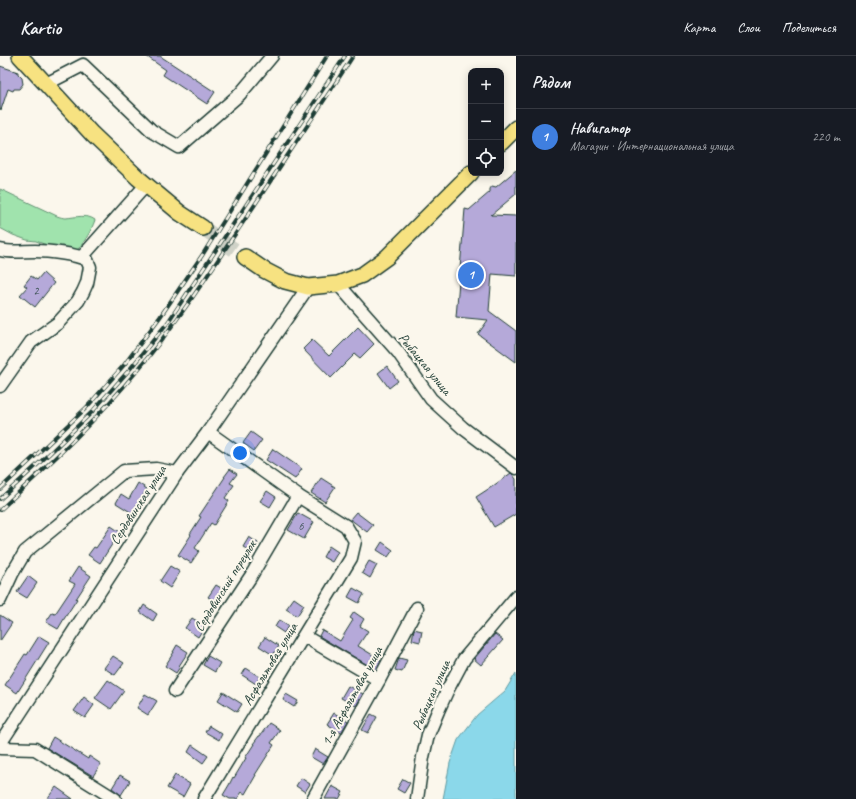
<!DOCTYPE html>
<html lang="ru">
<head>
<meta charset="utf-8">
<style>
  body { margin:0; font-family:Caveat,sans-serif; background:#20242c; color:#f1f3f6 }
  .controls { position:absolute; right:12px; top:12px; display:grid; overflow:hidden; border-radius:8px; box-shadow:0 2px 10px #0003 }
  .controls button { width:36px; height:36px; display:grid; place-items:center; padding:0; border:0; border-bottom:1px solid #363941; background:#171b24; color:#f1f3f6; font:20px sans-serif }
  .you { position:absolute; left:240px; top:397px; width:14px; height:14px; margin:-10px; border:3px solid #fff; border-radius:50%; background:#1a73e8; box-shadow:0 0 0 6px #1a73e833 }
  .badge { display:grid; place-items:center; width:26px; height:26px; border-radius:50%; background:#c8321e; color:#fff; font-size:13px; font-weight:700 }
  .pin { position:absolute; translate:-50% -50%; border:2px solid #fff; box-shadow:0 1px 4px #0006 }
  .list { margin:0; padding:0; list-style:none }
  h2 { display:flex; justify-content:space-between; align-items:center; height:52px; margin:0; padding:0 16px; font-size:17px }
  h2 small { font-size:13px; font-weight:400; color:#9ea1a6 }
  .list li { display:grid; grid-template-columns:26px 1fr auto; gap:12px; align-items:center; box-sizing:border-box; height:56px; padding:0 16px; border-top:1px solid #363941 }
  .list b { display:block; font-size:15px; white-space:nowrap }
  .list p { margin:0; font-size:13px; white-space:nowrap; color:#9ea1a6 }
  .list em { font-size:13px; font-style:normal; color:#9ea1a6 }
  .icon { flex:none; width:22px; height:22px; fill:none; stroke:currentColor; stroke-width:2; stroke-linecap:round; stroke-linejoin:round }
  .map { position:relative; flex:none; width:516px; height:743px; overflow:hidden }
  header { display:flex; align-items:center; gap:24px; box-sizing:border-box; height:56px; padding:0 20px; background:#171b24; border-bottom:1px solid #363941 }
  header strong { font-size:19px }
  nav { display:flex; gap:22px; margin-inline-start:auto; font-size:14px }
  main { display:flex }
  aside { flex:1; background:#171b24 }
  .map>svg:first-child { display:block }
</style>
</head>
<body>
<header>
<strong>Kartio</strong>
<nav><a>Карта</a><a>Слои</a><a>Поделиться</a></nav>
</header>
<main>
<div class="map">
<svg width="516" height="743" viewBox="0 0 516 743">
  <rect width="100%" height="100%" fill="#fbf7ec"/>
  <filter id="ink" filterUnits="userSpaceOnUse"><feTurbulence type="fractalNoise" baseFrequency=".025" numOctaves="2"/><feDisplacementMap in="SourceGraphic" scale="8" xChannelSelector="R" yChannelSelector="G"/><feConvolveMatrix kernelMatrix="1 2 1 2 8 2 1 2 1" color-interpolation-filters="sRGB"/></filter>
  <g filter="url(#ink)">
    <!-- green -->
    <path fill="#a0e3ad" stroke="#609070" d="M0,133l57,27c3,1 6,2 9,2 10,-1 21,-4 29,2 -4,11 -10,22 -18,30l-25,-3 -16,-6 -9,-1 -14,-5 -13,-7z"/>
    <!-- water -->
    <polygon fill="#8bd8ea" stroke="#609aa1" points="516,617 516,743 443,743 450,707 458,684 477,659 505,635"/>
    <!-- building -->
    <g fill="#b5a9d9" stroke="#1f3d34">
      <polygon points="146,0 160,0 215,36 207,48 163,19 166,14"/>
      <polygon points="0,10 18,16 18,18 22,22 23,28 19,33 14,33 13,35 8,33 1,54 0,53"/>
      <polygon points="516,114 516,138 491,159 516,160 516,220 492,218 489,255 516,275 516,306 478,278 488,264 456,261 465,153 469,154 490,136 490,133 492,130 496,131"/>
      <polygon points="43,217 54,227 35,251 20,239 27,231 24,229 31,220 37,224"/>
      <polygon points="358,271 374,288 360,302 355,298 331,322 303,293 312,284 329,300"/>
      <polygon points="387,310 398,325 389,332 378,317"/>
      <polygon points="251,376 262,384 254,395 243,387"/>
      <polygon points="273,393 302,413 295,423 266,404"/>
      <polygon points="230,413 237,418 230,427 234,429 225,442 229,445 214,469 211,467 195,492 199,495 191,507 178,499 191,479 190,478 201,461 199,460 225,421 224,421"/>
      <polygon points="511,417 513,419 516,423 516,458 494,471 476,441 493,430"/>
      <polygon points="321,422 335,431 325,446 311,437"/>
      <polygon points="138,427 147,433 132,457 116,447 121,438 129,443"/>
      <polygon points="267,435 276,441 270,451 260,445"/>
      <polygon points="356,456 373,469 367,476 350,463"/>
      <polygon points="298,457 314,466 304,483 288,474"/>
      <polygon points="111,470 120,476 100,507 88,499 94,491 96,492"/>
      <polygon points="249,481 258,487 252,496 243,491"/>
      <polygon points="382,486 393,494 388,501 377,494"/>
      <polygon points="329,490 338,496 332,506 323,501"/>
      <polygon points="369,505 377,509 370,522 362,517"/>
      <polygon points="170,510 180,516 170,532 160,525"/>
      <polygon points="78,511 91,520 76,543 77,543 64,563 58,573 46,566 52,557 55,558 75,528 69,525"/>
      <polygon points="28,520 37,527 27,542 17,536"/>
      <polygon points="216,529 226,535 217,547 208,541"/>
      <polygon points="353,532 364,538 359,547 348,541"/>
      <polygon points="294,542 304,549 297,560 286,553"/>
      <polygon points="144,549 157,558 153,565 140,556"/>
      <polygon points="354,556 364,563 360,570 368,575 358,590 381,604 376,614 319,580 322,574 340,585 353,564 350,562"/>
      <polygon points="0,559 12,567 0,585"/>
      <polygon points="192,562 205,570 198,581 185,572"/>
      <polygon points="279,564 288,570 284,577 275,571"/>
      <polygon points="414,573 422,575 420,586 412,584"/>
      <polygon points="495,578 503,584 481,609 474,603"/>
      <polygon points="39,580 49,586 17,637 5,629 25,598 27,599"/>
      <polygon points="265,581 279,590 273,599 259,590"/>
      <polygon points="177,589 188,596 179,610 180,611 176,617 165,610 174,596 173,596"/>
      <polygon points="113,600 124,607 115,619 104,612"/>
      <polygon points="208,600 220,607 215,616 203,609"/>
      <polygon points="399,602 407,604 402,616 395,614"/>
      <polygon points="246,612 260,621 256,628 242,619"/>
      <polygon points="108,624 124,635 111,653 95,642"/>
      <polygon points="348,630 363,638 356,650 341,642"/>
      <polygon points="223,636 242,648 237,656 218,644"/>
      <polygon points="145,638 157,645 148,659 137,652"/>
      <polygon points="286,638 298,645 294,651 283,644"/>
      <polygon points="84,641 94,649 85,662 74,655"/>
      <polygon points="334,657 348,665 341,677 327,668"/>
      <polygon points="371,658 377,661 368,677 362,674"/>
      <polygon points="269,667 280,674 271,687 274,689 255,719 256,719 245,738 242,736 237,743 230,743 223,739 229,729 233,721 234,722 246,702 245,702 254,688 253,688 259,680 260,680"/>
      <polygon points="209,670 222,678 219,684 205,676"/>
      <polygon points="53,681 88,703 89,700 101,708 93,720 47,692"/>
      <polygon points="192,689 208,700 203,707 188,696"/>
      <polygon points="315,693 328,701 323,708 311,701"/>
      <polygon points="120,719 130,725 121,739 112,732"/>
      <polygon points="175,719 190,728 183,741 167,732"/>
      <polygon points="301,722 310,728 305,736 296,730"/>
      <polygon points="403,723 410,727 404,737 397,733"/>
      <polygon points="332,730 343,736 339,743 325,743"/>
      <polygon points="56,731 73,743 47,743"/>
    </g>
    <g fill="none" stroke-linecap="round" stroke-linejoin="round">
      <!-- major-tunnel -->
      <polyline stroke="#cfd2c7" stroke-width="15" stroke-dasharray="15 8" stroke-linecap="butt" points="203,172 245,201"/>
      <defs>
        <g id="minor">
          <polyline points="46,28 83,9 152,75 179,91 240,38 272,0"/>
          <path d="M0,194c12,3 23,1 35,1 12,0 42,3 52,9l3,7 -3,16 -4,9 -5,9 -20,22 -27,19 -31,44"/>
          <polyline points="82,201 146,129"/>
          <polyline points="338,228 398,296 431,343 463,372 516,412"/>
          <polyline points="0,544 12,518 25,496 124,415 156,413 177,417"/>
          <polyline points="304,580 379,624"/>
          <polyline points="175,635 251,520 298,440"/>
          <polyline points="0,688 177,417 208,376 308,231"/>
          <polyline points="0,692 35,693 115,743"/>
          <polyline points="204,743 351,502 355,485 346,470 298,440 208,376"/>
          <polyline points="313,743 379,624 417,552"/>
          <polyline points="417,743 423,701 428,679 438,655 448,633 464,603 516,541"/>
        </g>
        <g id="major">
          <polyline points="20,0 92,78 138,122 180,157 203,172"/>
          <polyline points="501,87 516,72"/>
          <polyline points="245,201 264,214 285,225 308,231 338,228 362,219 387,201 471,117"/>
        </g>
      </defs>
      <!-- minor casing -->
      <use href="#minor" stroke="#1f3d34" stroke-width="15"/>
      <!-- major casing -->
      <use href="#major" stroke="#1f3d34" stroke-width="18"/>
      <!-- minor -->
      <use href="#minor" stroke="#fbf7ec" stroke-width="12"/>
      <!-- major -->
      <use href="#major" stroke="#f7e281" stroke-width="15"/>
      <defs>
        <g id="rail">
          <polyline points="0,433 86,352 124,309 160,261 203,198 327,0"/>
          <polyline points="0,443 49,398 91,357 130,313 168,266 345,0"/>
          <path d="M0,454c47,-44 95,-88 136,-138 42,-50 77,-105 114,-160 34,-52 69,-103 103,-156"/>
        </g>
      </defs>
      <!-- rail casing -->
      <use href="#rail" stroke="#1f3d34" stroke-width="4"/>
      <!-- rail -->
      <use href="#rail" stroke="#fbf7ec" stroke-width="2.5" stroke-dasharray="8" stroke-linecap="butt"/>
    </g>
  </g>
  <g text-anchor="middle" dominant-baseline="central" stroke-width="4" stroke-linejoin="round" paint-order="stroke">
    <!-- number labels -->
    <g font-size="12" fill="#44585d">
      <text x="36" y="235">2</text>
      <text x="301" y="470">6</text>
    </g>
    <!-- street labels -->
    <g font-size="14" fill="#1f3d34" stroke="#fbf7ec">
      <text transform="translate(425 308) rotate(51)">Рыбацкая улица</text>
      <text transform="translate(138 449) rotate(-57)">Сердовинская улица</text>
      <text transform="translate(225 530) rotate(-58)">Сердовинский переулок</text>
      <text transform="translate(270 608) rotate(-59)">Асфальтовая улица</text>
      <text transform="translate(431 639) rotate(-66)">Рыбацкая улица</text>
      <text transform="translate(352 640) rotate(-61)">1-я Асфальтовая улица</text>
    </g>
  </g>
</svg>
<div class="controls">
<button>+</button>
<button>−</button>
<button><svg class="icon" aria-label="locate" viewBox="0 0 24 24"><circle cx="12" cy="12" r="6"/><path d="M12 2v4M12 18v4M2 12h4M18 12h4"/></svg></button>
</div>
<div class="you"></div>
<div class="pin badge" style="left:471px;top:219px;background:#3f7fe0">1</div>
</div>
<aside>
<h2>Рядом<small></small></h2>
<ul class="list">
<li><span class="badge" style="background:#3f7fe0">1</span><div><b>Навигатор</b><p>Магазин · Интернациональная улица</p></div><em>220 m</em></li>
</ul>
</aside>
</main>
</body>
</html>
